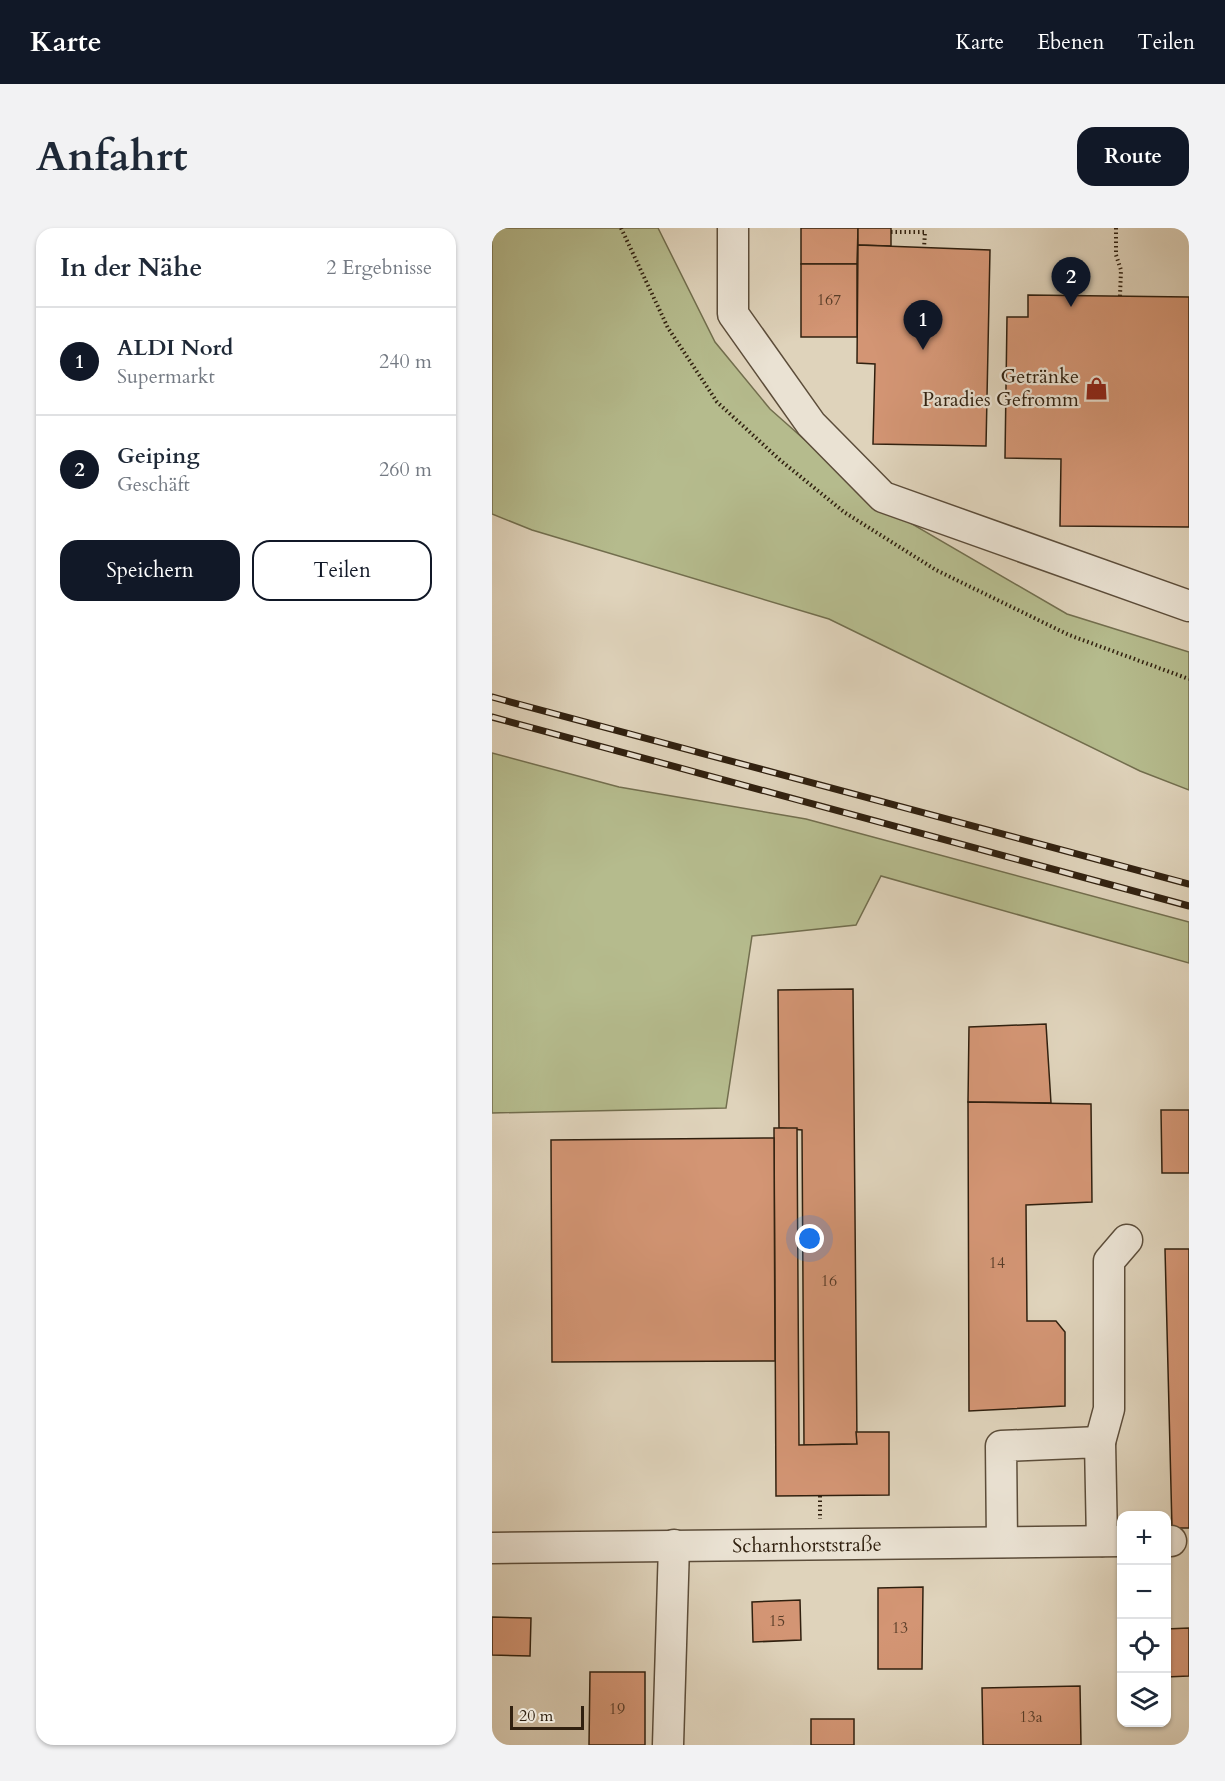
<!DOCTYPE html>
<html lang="de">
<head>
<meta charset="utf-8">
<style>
  body { margin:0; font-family:Cardo,serif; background:#f2f2f3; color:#1f2937 }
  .controls { position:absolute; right:18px; bottom:18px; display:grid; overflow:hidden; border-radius:12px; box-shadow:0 2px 4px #0004 }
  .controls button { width:54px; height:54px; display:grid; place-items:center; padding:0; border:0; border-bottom:2px solid #e0e1e3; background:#fff; color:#1f2937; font:30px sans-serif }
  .scale { position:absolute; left:18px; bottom:15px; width:74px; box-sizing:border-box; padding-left:6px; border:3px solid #30200f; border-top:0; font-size:16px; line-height:21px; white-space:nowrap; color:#30200f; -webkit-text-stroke:4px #eae2d3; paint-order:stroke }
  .you { position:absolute; left:318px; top:1011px; width:21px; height:21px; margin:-15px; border:4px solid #fff; border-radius:50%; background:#1a73e8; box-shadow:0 0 0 9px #1a73e833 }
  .badge { display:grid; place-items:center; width:39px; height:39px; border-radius:50%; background:#111827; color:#fff; font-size:20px; font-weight:700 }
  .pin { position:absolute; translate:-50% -50px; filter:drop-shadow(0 2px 3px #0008) }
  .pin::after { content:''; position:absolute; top:32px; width:21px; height:18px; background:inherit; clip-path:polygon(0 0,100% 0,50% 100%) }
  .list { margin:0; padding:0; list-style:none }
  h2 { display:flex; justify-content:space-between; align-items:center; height:78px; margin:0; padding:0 24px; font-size:26px }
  h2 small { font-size:20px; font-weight:400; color:#747a83 }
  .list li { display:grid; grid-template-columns:39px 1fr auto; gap:18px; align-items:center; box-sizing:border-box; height:108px; padding:0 24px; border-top:2px solid #e0e1e3 }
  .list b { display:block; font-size:22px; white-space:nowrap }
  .list p { margin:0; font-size:20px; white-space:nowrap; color:#747a83 }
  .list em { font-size:20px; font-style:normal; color:#747a83 }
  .actions { display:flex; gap:12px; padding:18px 24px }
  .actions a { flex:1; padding:14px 0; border:2px solid #111827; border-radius:18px; text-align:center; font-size:21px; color:#111827 }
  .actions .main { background:#111827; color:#fff }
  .icon { flex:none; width:33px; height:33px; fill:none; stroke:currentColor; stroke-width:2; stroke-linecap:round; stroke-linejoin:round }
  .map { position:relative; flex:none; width:697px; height:1517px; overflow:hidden; border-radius:18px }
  header { display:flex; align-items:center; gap:36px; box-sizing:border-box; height:84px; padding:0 30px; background:#111827; color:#fff }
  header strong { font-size:28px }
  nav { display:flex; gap:33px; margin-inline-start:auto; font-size:21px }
  .intro { display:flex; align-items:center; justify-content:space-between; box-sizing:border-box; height:144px; padding:0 36px }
  h1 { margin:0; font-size:42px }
  .button { padding:15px 27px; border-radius:18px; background:#111827; color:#fff; font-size:21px; font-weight:700 }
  main { display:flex; gap:36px; padding:0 36px }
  aside { flex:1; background:#fff; border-radius:18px; box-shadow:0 2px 4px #0004 }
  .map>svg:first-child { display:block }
</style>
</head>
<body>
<header>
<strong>Karte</strong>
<nav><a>Karte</a><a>Ebenen</a><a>Teilen</a></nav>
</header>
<div class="intro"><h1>Anfahrt</h1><a class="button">Route</a></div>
<main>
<aside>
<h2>In der Nähe<small>2 Ergebnisse</small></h2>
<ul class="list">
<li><span class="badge">1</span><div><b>ALDI Nord</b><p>Supermarkt</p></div><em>240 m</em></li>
<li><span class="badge">2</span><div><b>Geiping</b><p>Geschäft</p></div><em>260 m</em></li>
</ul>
<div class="actions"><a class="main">Speichern</a><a>Teilen</a></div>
</aside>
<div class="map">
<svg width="697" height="1517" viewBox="0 0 697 1517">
  <rect width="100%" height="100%" fill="#dfd3bb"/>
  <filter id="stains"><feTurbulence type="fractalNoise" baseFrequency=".00333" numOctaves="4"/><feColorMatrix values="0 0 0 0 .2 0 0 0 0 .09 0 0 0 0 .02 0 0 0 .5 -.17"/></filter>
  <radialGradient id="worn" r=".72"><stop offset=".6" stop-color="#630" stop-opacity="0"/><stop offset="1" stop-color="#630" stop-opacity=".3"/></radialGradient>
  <!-- green -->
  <g fill="#b5bb8d" stroke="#726e4e" stroke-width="1.5">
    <polygon points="0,0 166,0 223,114 278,181 384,275 575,386 697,424 697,562 648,543 337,391 40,302 0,286"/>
    <polygon points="0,525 127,559 314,591 697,694 697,735 389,648 364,697 260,708 234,880 0,885"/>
  </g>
  <!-- building -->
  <g fill="#d39574" stroke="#30200f" stroke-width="1.5">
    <polygon points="309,0 366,0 365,36 309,36"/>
    <polygon points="366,0 399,0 399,18 366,17"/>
    <polygon points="366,17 498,22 494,218 381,216 383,136 365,135"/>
    <rect x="309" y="36" width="56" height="73"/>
    <polygon points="536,67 697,69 697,299 568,298 569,231 513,230 515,89 536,89"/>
    <polygon points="361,761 365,1216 312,1217 310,902 287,900 286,762"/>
    <polygon points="554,796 559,875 476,874 477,799"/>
    <polygon points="476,874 599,876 600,974 534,977 535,1093 564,1093 573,1104 573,1178 477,1183"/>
    <polygon points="669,882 697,882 697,945 670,945"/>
    <polygon points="282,900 305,900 307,1217 365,1216 364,1204 397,1204 397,1267 284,1268"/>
    <polygon points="282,910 283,1133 60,1134 59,912"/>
    <polygon points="673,1021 697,1021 697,1300 680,1300"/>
    <polygon points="431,1359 430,1441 386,1441 386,1360"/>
    <polygon points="308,1372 309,1412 261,1414 260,1374"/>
    <polygon points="0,1389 39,1390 38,1428 0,1427"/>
    <polygon points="697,1400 697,1448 674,1449 674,1401"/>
    <polygon points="98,1444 153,1444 153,1517 97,1517"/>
    <polygon points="588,1458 589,1517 491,1517 490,1460"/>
    <rect x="319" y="1491" width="43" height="26"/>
  </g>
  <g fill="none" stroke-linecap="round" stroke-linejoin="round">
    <defs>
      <g id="minor">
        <polyline points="241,0 241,86 319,196 391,269 697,378"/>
        <polyline points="608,1214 617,1181 617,1033 635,1012"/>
        <polyline points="674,1313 679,1313"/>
        <polyline points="510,1314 509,1218 608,1214 610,1313"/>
        <path id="s1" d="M0,1320l630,-7"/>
        <polyline points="176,1517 182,1317"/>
      </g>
    </defs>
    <!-- minor casing -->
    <use href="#minor" stroke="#5c4d3a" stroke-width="33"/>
    <!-- path -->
    <g stroke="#30200f" stroke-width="4" stroke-dasharray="1.5 3" stroke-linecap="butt">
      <polyline points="129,0 176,100 225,174 288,232 352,284 444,342 577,407 697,451"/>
      <polyline points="624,0 624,27 629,42 628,68"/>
      <polyline points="399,4 433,4 432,20"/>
      <polyline points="328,1268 328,1291"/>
    </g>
    <!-- minor -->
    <use href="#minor" stroke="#eae2d3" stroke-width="30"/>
    <defs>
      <g id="rail">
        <polyline points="0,469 697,656"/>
        <polyline points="0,489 697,678"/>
      </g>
    </defs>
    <!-- rail casing -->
    <use href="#rail" stroke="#30200f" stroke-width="7"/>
    <!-- rail -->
    <use href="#rail" stroke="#eae2d3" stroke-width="4.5" stroke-dasharray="14" stroke-linecap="butt"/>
  </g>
  <!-- icons -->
  <defs>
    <symbol id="shop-bare" viewBox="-9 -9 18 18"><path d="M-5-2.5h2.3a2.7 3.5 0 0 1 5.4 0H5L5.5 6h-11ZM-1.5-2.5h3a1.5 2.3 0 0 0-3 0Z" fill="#8f2418" stroke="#eae2d3" stroke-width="2.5" paint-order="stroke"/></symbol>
  </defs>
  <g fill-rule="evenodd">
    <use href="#shop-bare" x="588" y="144" width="33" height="33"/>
  </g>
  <g text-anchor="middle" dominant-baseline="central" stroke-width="4.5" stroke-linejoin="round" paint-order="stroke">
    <!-- number labels -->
    <g font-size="16" fill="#593d28">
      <text x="337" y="72">167</text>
      <text x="505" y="1035">14</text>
      <text x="337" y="1053">16</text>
      <text x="285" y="1393">15</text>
      <text x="408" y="1400">13</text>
      <text x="125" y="1481">19</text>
      <text x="539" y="1489">13a</text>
    </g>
    <!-- poi labels -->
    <g font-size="20" fill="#30200f" stroke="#eae2d3" text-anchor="end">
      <text x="587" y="148">Getränke<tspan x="587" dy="23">Paradies Gefromm</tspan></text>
    </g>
    <!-- street labels -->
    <g font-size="20" fill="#30200f" stroke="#eae2d3">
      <text stroke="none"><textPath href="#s1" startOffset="315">Scharnhorststraße</textPath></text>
    </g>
  </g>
  <rect width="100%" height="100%" filter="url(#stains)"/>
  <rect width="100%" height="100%" fill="url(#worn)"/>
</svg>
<div class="controls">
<button>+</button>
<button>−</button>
<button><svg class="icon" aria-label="locate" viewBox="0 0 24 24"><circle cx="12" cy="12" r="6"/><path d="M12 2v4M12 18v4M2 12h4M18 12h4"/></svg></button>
<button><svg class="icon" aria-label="layers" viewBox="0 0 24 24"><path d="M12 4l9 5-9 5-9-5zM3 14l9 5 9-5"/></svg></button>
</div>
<div class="scale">20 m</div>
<div class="you"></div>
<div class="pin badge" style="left:431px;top:122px">1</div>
<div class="pin badge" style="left:579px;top:79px">2</div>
</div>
</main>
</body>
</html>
